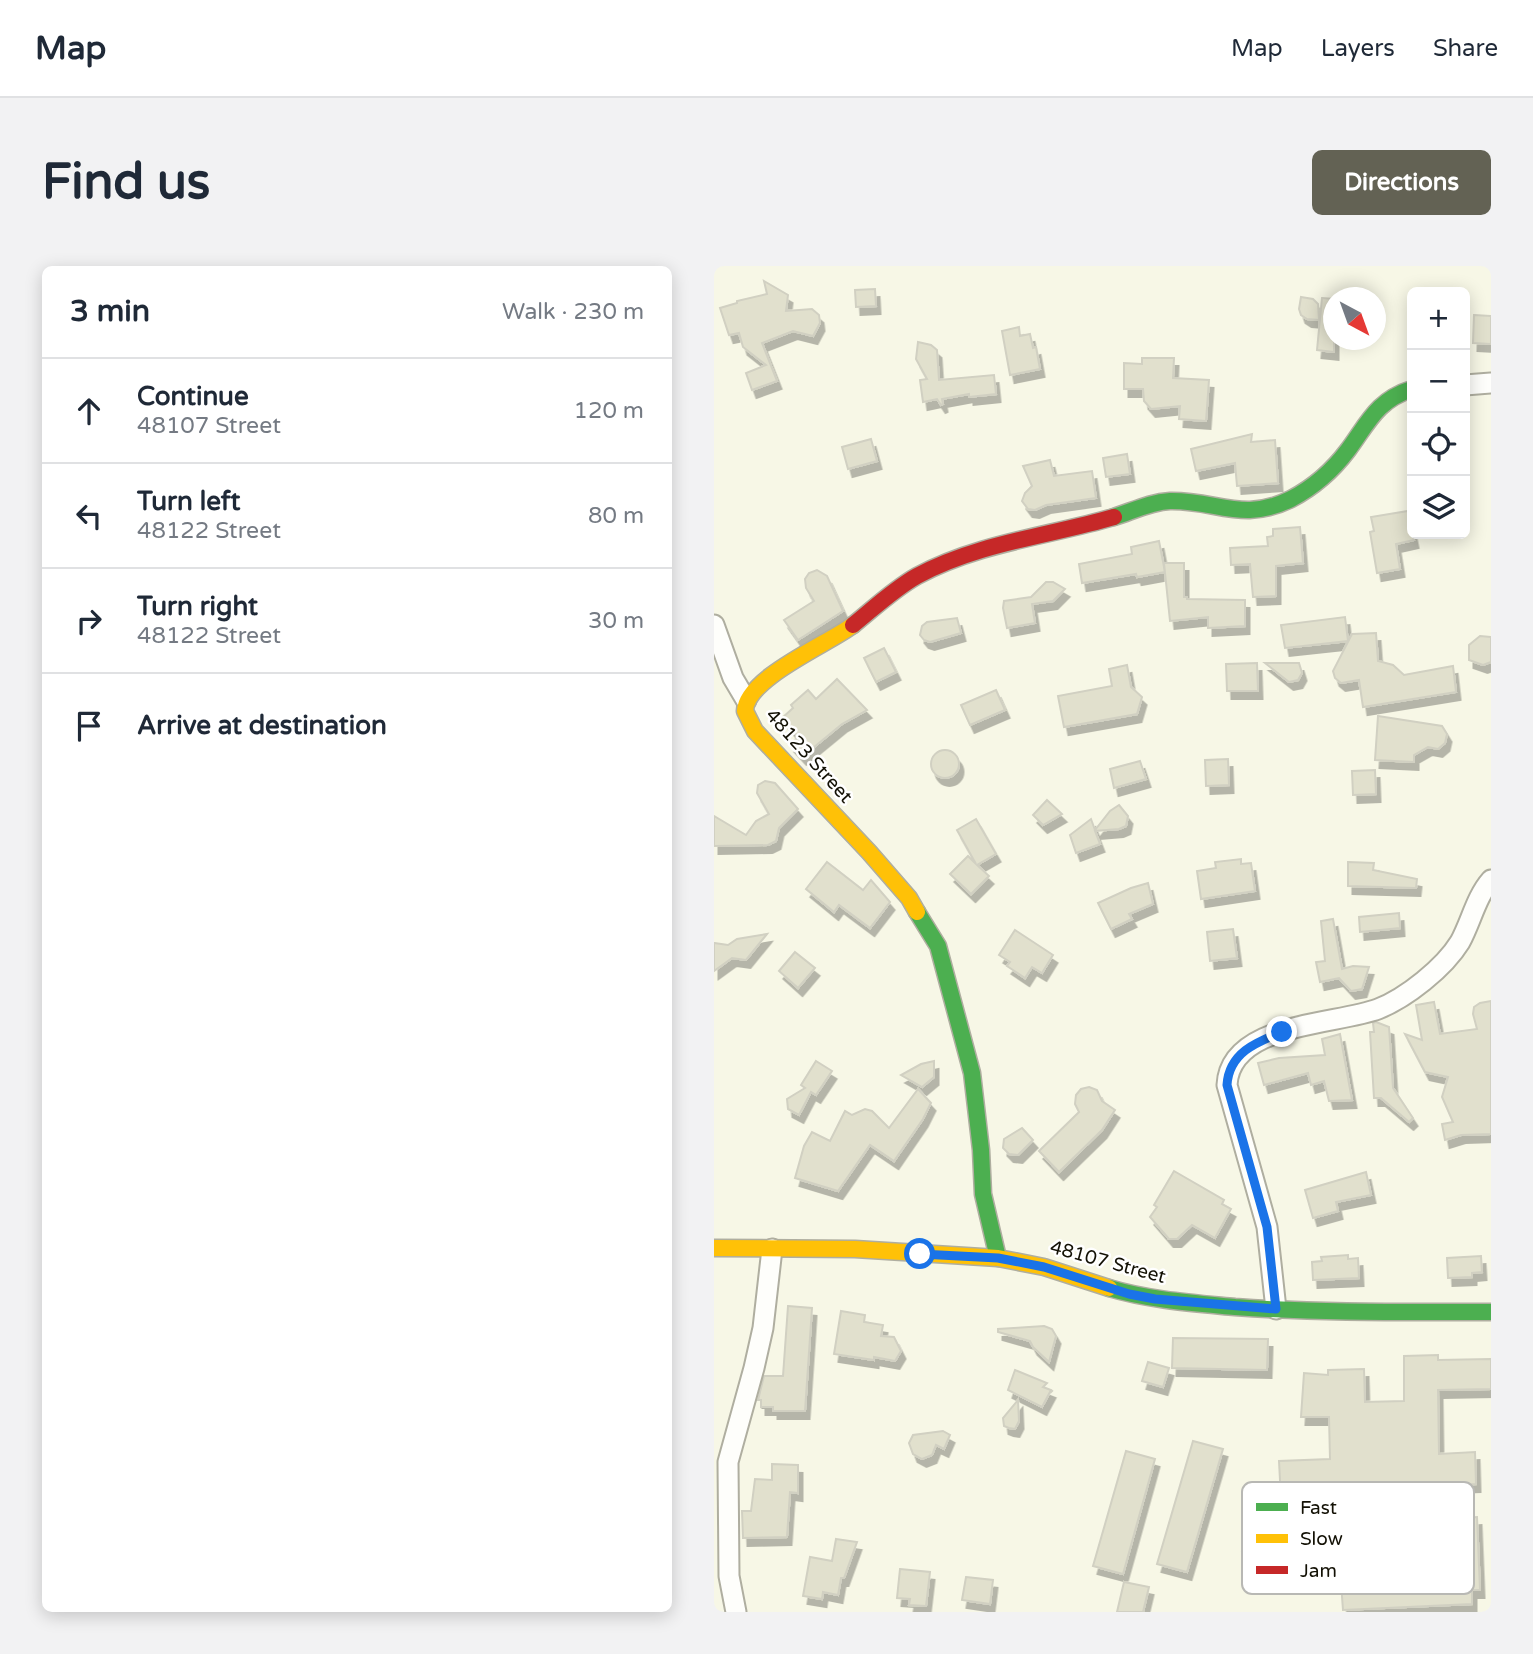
<!DOCTYPE html>
<html lang="en">
<head>
<meta charset="utf-8">
<style>
  body { margin:0; font-family:"Varela Round",sans-serif; background:#f2f2f3; color:#1f2937 }
  .controls { position:absolute; right:21px; top:21px; display:grid; overflow:hidden; border-radius:10px; box-shadow:0 4px 18px #0003 }
  .controls button { width:63px; height:63px; display:grid; place-items:center; padding:0; border:0; border-bottom:2px solid #e0e1e3; background:#fff; color:#1f2937; font:35px sans-serif }
  .compass { position:absolute; left:609px; top:21px; width:63px; height:63px; border-radius:50%; background:#fff; box-shadow:0 4px 18px #0003; rotate:139deg }
  .stop { position:absolute; width:21px; height:21px; margin:-16px; border:5px solid #1a73e8; border-radius:50%; background:#fff }
  .stop.end { background:#1a73e8; border-color:#fff; box-shadow:0 2px 7px #0008 }
  .list { margin:0; padding:0; list-style:none }
  h2 { display:flex; justify-content:space-between; align-items:center; height:91px; margin:0; padding:0 28px; font-size:30px }
  h2 small { font-size:23px; font-weight:400; color:#747a83 }
  .list li { display:grid; grid-template-columns:46px 1fr auto; gap:21px; align-items:center; box-sizing:border-box; height:105px; padding:0 28px; border-top:2px solid #e0e1e3 }
  .list b { display:block; font-size:26px; white-space:nowrap }
  .list p { margin:0; font-size:23px; white-space:nowrap; color:#747a83 }
  .list em { font-size:23px; font-style:normal; color:#747a83 }
  .icon { flex:none; width:38px; height:38px; fill:none; stroke:currentColor; stroke-width:2; stroke-linecap:round; stroke-linejoin:round }
  .map { position:relative; flex:none; width:777px; height:1346px; overflow:hidden; border-radius:10px }
  header { display:flex; align-items:center; gap:42px; box-sizing:border-box; height:98px; padding:0 35px; background:#fff; border-bottom:2px solid #e0e1e3 }
  header strong { font-size:33px }
  nav { display:flex; gap:38px; margin-inline-start:auto; font-size:24px }
  .intro { display:flex; align-items:center; justify-content:space-between; box-sizing:border-box; height:168px; padding:0 42px }
  h1 { margin:0; font-size:49px }
  .button { padding:18px 32px; border-radius:10px; background:#636254; color:#fff; font-size:24px; font-weight:700 }
  main { display:flex; gap:42px; padding:0 42px }
  aside { flex:1; background:#fff; border-radius:10px; box-shadow:0 4px 18px #0003 }
  .map>svg:first-child { display:block }
</style>
</head>
<body>
<header>
<strong>Map</strong>
<nav><a>Map</a><a>Layers</a><a>Share</a></nav>
</header>
<div class="intro"><h1>Find us</h1><a class="button">Directions</a></div>
<main>
<aside>
<h2>3 min<small>Walk · 230 m</small></h2>
<ul class="list">
<li><svg class="icon" aria-label="ahead" viewBox="0 0 24 24"><path d="M12 20V5M6 11l6-6 6 6"/></svg><div><b>Continue</b><p>48107 Street</p></div><em>120 m</em></li>
<li><svg class="icon" aria-label="left" viewBox="0 0 24 24"><path d="M17 20v-9H6M10 6l-5 5 5 5"/></svg><div><b>Turn left</b><p>48122 Street</p></div><em>80 m</em></li>
<li><svg class="icon" aria-label="right" viewBox="0 0 24 24"><path d="M7 20v-9h11M14 6l5 5-5 5"/></svg><div><b>Turn right</b><p>48122 Street</p></div><em>30 m</em></li>
<li><svg class="icon" aria-label="arrive" viewBox="0 0 24 24"><path d="M6 21V4h12l-3 4 3 4H6"/></svg><div><b>Arrive at destination</b></div></li>
</ul>
</aside>
<div class="map">
<svg width="777" height="1346" viewBox="0 0 777 1346">
  <defs>
    <filter id="shadow"><feDropShadow dx="4.5" dy="8" stdDeviation="0" flood-color="#0004"/></filter>
  </defs>
  <rect width="100%" height="100%" fill="#f7f7e6"/>
  <!-- building -->
  <g fill="#e1e0cd" stroke="#d1d0c2" stroke-width="2" filter="url(#shadow)">
    <polygon points="50,15 74,29 72,45 98,43 105,49 106,57 99,70 79,65 48,77 63,115 38,124 32,107 52,99 29,81 25,67 15,69 6,42 23,37 23,35 53,28"/>
    <polygon points="161,23 162,40 142,41 141,24"/>
    <polygon points="587,31 599,33 604,38 605,54 593,53 587,49 585,43"/>
    <polygon points="608,32 620,33 620,86 603,84"/>
    <polygon points="760,49 777,50 777,78 759,77"/>
    <polygon points="305,61 306,70 316,68 319,82 322,81 326,103 296,109 288,65"/>
    <polygon points="204,76 217,79 223,84 225,114 280,109 282,128 255,131 255,128 228,133 229,138 227,139 223,133 209,136 206,114 213,113 202,93"/>
    <polygon points="428,92 460,92 459,112 495,114 492,155 465,153 466,140 437,143 430,135 429,123 410,123 410,97 428,98"/>
    <polygon points="538,168 537,176 561,174 564,217 523,220 521,197 482,205 477,183"/>
    <polygon points="157,173 163,195 134,203 128,181"/>
    <polygon points="413,188 416,208 392,211 389,192"/>
    <polygon points="336,194 340,210 378,205 382,232 332,239 321,244 314,243 308,235 311,227 318,220 309,200"/>
    <polygon points="694,245 700,274 682,278 686,303 663,307 656,266 660,265 657,251"/>
    <polygon points="586,261 589,297 562,300 562,330 539,331 536,298 517,299 516,282 554,280 553,271 559,270 559,263"/>
    <polygon points="445,275 451,306 423,311 422,308 368,317 365,298 418,288 417,281"/>
    <polygon points="450,297 470,297 470,331 473,331 473,333 531,334 531,360 494,362 494,351 456,355"/>
    <polygon points="103,304 113,310 129,345 84,374 70,354 100,335 92,322 91,313 95,307"/>
    <polygon points="332,316 339,316 351,323 339,335 318,338 321,357 293,362 289,342 290,335 317,331"/>
    <polygon points="631,351 634,375 571,382 567,359"/>
    <polygon points="243,352 247,367 216,376 210,374 206,369 208,360 213,356"/>
    <polygon points="662,367 664,395 679,399 690,409 739,400 742,426 649,441 645,414 627,417 621,412 619,405 638,368"/>
    <polygon points="766,370 777,371 777,396 769,399 755,394 755,379"/>
    <polygon points="170,382 182,406 162,416 150,392"/>
    <polygon points="543,397 544,425 513,425 512,398"/>
    <polygon points="551,397 585,397 588,407 584,414 575,416"/>
    <polygon points="413,399 417,421 428,431 423,448 350,461 344,430 398,420 395,403"/>
    <polygon points="123,413 153,444 128,458 88,491 76,478 84,471 68,452 79,442 77,439 94,424 102,433"/>
    <polygon points="282,424 291,444 256,459 247,439"/>
    <polygon points="664,450 728,460 733,468 731,477 724,483 714,481 700,489 700,496 661,494"/>
    <circle cx="231" cy="498" r="14"/>
    <polygon points="514,493 515,519 492,520 491,494"/>
    <polygon points="426,495 432,513 400,522 396,503"/>
    <polygon points="661,504 662,528 639,529 638,505"/>
    <polygon points="51,515 61,517 84,543 65,562 62,575 54,579 0,580 0,550 32,569 42,555 55,548 43,527 44,519"/>
    <polygon points="333,534 348,548 329,559 319,549"/>
    <polygon points="405,539 414,550 412,560 405,563 381,565 386,578 362,587 356,569 377,553 381,564 396,545"/>
    <polygon points="262,553 282,588 263,599 275,610 257,628 236,608 254,590 262,598 243,564"/>
    <polygon points="527,593 527,598 537,597 541,625 487,633 483,605 502,602 501,596"/>
    <polygon points="113,596 149,624 157,614 176,636 156,662 125,639 120,646 92,623"/>
    <polygon points="634,596 660,597 659,604 703,613 702,622 634,620"/>
    <polygon points="434,617 439,638 415,648 418,653 397,663 384,637 417,622"/>
    <polygon points="685,647 686,662 646,666 645,651"/>
    <polygon points="619,653 628,703 639,700 655,701 648,723 637,725 625,712 606,716 602,696 611,695 607,655"/>
    <polygon points="519,663 523,692 496,695 493,666"/>
    <polygon points="301,664 339,689 328,707 318,701 311,712 293,700 296,696 285,689"/>
    <polygon points="53,668 32,694 18,692 0,705 0,677 14,679 23,673"/>
    <polygon points="81,686 101,702 84,722 65,705"/>
    <polygon points="777,735 777,868 747,869 731,874 728,858 739,856 728,831 734,811 711,806 691,768 708,774 702,739 720,736 726,768 763,763 759,748 760,741 766,737"/>
    <polygon points="662,756 675,761 679,822 699,852 695,856 667,832 660,832 656,766 660,766 659,757"/>
    <polygon points="626,768 638,834 615,835 610,815 597,819 594,807 550,819 544,797 565,792 611,789 608,773"/>
    <polygon points="102,795 118,805 102,829 97,826 85,849 74,843 73,833 91,822 87,819"/>
    <polygon points="220,795 220,811 208,821 187,809 207,798"/>
    <polygon points="375,821 383,824 388,835 401,844 388,864 345,906 325,885 365,846 361,838 362,829 367,823"/>
    <polygon points="204,823 217,837 209,853 180,895 156,879 124,925 81,912 90,880 98,866 116,875 131,845 138,849 151,843 158,845 175,862"/>
    <polygon points="308,862 319,874 304,889 295,888 289,882 290,873"/>
    <polygon points="460,905 510,934 508,938 517,943 501,972 478,959 463,973 455,973 436,951 443,941 440,939"/>
    <polygon points="652,906 657,929 622,936 624,945 599,952 591,924"/>
    <polygon points="634,989 634,993 644,992 645,1012 599,1014 598,996 608,995 607,991"/>
    <polygon points="767,990 768,1006 758,1007 758,1011 734,1012 733,992"/>
    <polygon points="74,1040 98,1042 91,1145 59,1145 59,1141 47,1141 47,1134 44,1134 50,1110 69,1110"/>
    <polygon points="127,1045 151,1049 150,1056 169,1059 167,1070 180,1071 187,1085 181,1095 160,1091 160,1094 120,1088"/>
    <polygon points="330,1060 338,1063 342,1070 335,1096 319,1081 316,1075 284,1066 284,1063"/>
    <polygon points="459,1072 554,1073 553,1104 458,1102"/>
    <polygon points="724,1089 724,1094 777,1093 777,1123 724,1124 725,1188 761,1186 762,1218 598,1224 600,1262 763,1251 766,1324 758,1324 758,1338 629,1344 625,1289 568,1290 528,1285 530,1268 569,1272 565,1195 616,1193 615,1151 587,1151 590,1107 614,1109 614,1104 650,1103 651,1136 690,1135 690,1090"/>
    <polygon points="434,1096 455,1102 449,1121 428,1115"/>
    <polygon points="301,1104 333,1117 329,1121 337,1124 328,1141 294,1124"/>
    <polygon points="304,1134 305,1155 301,1163 295,1162 290,1160 289,1152"/>
    <polygon points="229,1165 236,1169 230,1183 222,1179 218,1189 208,1193 199,1188 195,1177 199,1169"/>
    <polygon points="479,1175 509,1183 473,1306 443,1298"/>
    <polygon points="412,1185 441,1193 409,1308 379,1300"/>
    <polygon points="58,1198 84,1199 84,1227 76,1226 73,1271 29,1272 28,1245 37,1245 41,1213 58,1214"/>
    <polygon points="122,1273 143,1276 130,1312 127,1312 124,1329 109,1326 108,1333 89,1330 96,1291 118,1295"/>
    <polygon points="186,1303 216,1306 212,1340 195,1339 196,1333 183,1332"/>
    <polygon points="252,1311 279,1314 276,1338 248,1334"/>
    <polygon points="410,1316 435,1321 429,1346 403,1346"/>
  </g>
  <g fill="none" stroke-linecap="round" stroke-linejoin="round">
    <defs>
      <g id="street">
        <polyline points="751,119 777,117"/>
        <polyline points="0,359 19,412 32,434"/>
        <path d="M562,1043l-9,-82 -40,-142c3,-62 108,-60 151,-76 28,-11 66,-41 82,-67 11,-20 16,-45 31,-62"/>
        <polyline points="22,1346 15,1310 14,1196 40,1102 49,1062 58,983"/>
      </g>
      <g id="fast">
        <path d="M400,251c19,-6 36,-15 56,-16 47,-1 73,22 121,-2 23,-12 42,-29 57,-49 20,-27 29,-50 64,-61"/>
        <polyline points="203,646 224,680 258,807 267,884 269,928 284,992"/>
        <path d="M395,1022c40,12 84,15 126,19 85,6 170,5 256,5"/>
      </g>
      <g id="slow">
        <path d="M139,359c-25,19 -107,53 -108,86l10,20 114,121 40,46 8,14"/>
        <polyline points="0,982 141,983 284,992 330,1001 395,1022"/>
      </g>
      <path id="jam" d="M139,359c21,-17 41,-36 64,-49 61,-33 132,-40 197,-59"/>
    </defs>
    <!-- street casing -->
    <use href="#street" stroke="#afaea0" stroke-width="23"/>
    <!-- fast casing -->
    <use href="#fast" stroke="#afaea0" stroke-width="19"/>
    <!-- slow casing -->
    <use href="#slow" stroke="#afaea0" stroke-width="19"/>
    <!-- jam casing -->
    <use href="#jam" stroke="#afaea0" stroke-width="19"/>
    <!-- street -->
    <use href="#street" stroke="#fefefb" stroke-width="19"/>
    <!-- fast -->
    <use href="#fast" stroke="#4caf50" stroke-width="16"/>
    <!-- slow -->
    <use href="#slow" stroke="#ffc107" stroke-width="16"/>
    <!-- jam -->
    <use href="#jam" stroke="#c62828" stroke-width="16"/>
  </g>
  <g fill="none" stroke-linecap="round" stroke-linejoin="round">
    <!-- route -->
    <path stroke="#1a73e8" stroke-width="9" d="M206,988l78,4 46,9 85,27 26,5 121,10 -9,-82 -40,-142c2,-32 29,-43 55,-53"/>
  </g>
  <g text-anchor="middle" dominant-baseline="central" stroke-width="5" stroke-linejoin="round" paint-order="stroke">
    <!-- street labels -->
    <g font-size="19" fill="#131105" stroke="#fff">
      <text transform="translate(95 490) rotate(48)">48123 Street</text>
      <text transform="translate(394 996) rotate(15)">48107 Street</text>
    </g>
  </g>
  <!-- legend -->
  <rect x="528" y="1216" width="232" height="112" rx="10" fill="#fff" stroke="#b8b8b4" stroke-width="2"/>
  <rect x="542" y="1237" width="32" height="8" fill="#4caf50"/>
  <rect x="542" y="1268" width="32" height="9" fill="#ffc107"/>
  <rect x="542" y="1300" width="32" height="8" fill="#c62828"/>
  <g font-size="19" fill="#131105">
    <text x="586" y="1248">Fast</text>
    <text x="586" y="1279">Slow</text>
    <text x="586" y="1311">Jam</text>
  </g>
</svg>
<div class="controls">
<button>+</button>
<button>−</button>
<button><svg class="icon" aria-label="locate" viewBox="0 0 24 24"><circle cx="12" cy="12" r="6"/><path d="M12 2v4M12 18v4M2 12h4M18 12h4"/></svg></button>
<button><svg class="icon" aria-label="layers" viewBox="0 0 24 24"><path d="M12 4l9 5-9 5-9-5zM3 14l9 5 9-5"/></svg></button>
</div>
<svg class="compass" viewBox="-18 -18 36 36"><path d="M0-13l5 13h-10z" fill="#e53935"/><path d="M0 13l5-13h-10z" fill="#747a83"/></svg>
<div class="stop" style="left:206px;top:988px"></div>
<div class="stop end" style="left:568px;top:766px"></div>
</div>
</main>
</body>
</html>
